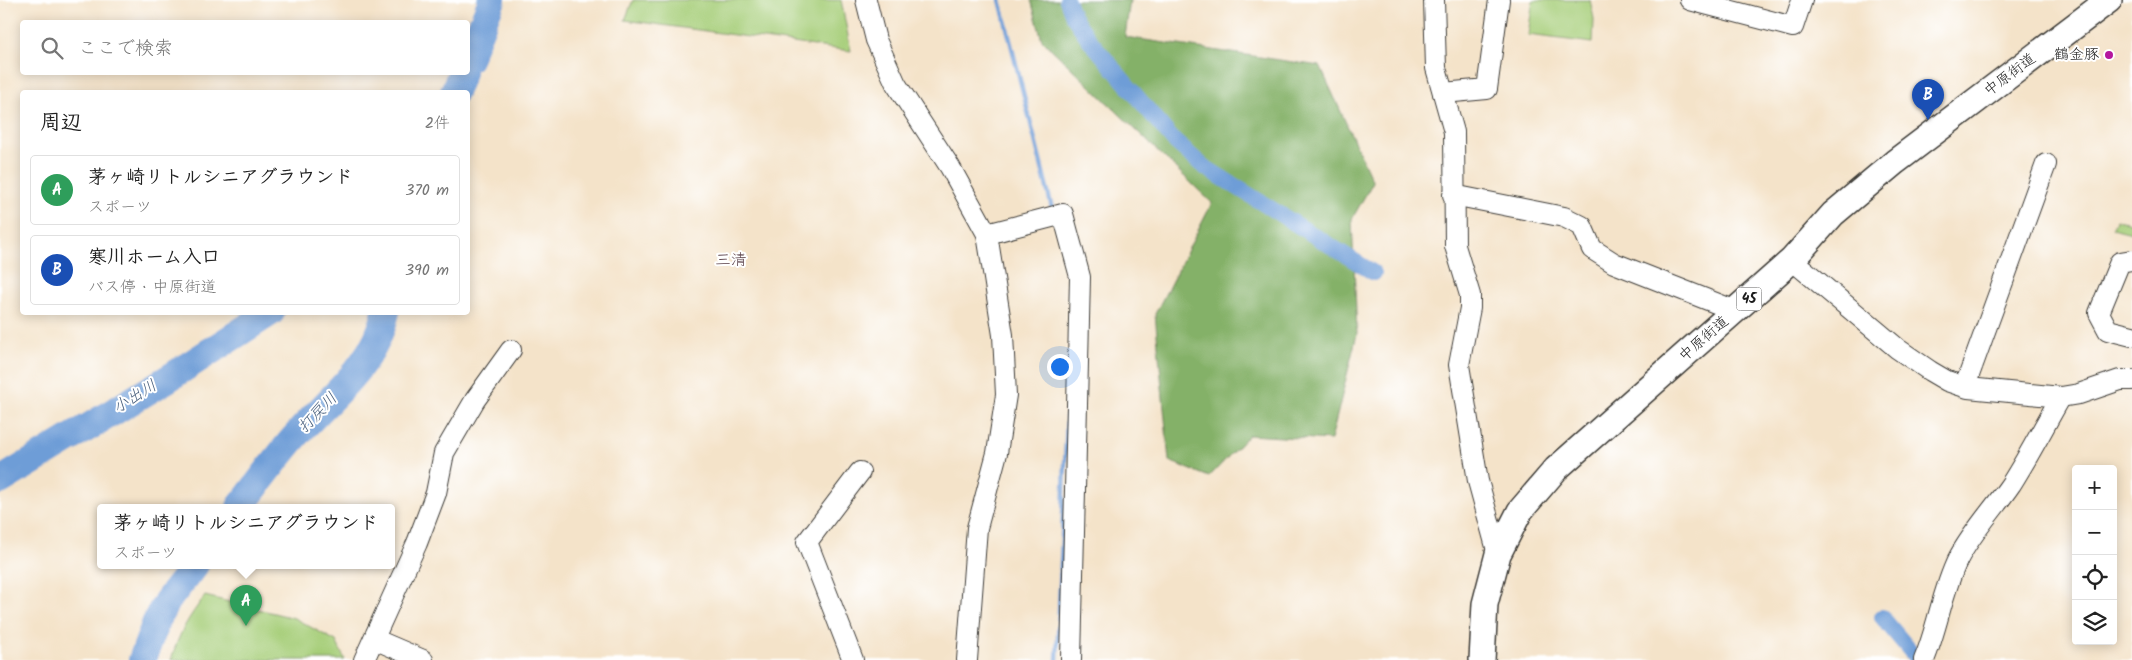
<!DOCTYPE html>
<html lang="ja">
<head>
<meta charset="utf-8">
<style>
  body { margin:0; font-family:Kalam,"Klee One",sans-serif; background:#f2f2f2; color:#222 }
  .controls { position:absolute; right:15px; bottom:15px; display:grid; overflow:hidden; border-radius:5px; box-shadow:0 2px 12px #0003 }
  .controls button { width:45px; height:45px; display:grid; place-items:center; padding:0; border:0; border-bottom:1px solid #e0e0e0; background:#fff; color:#222; font:25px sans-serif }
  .you { position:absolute; left:1059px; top:366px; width:18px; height:18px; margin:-12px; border:4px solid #fff; border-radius:50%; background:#1a73e8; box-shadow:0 0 0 8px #1a73e833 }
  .badge { display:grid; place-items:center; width:32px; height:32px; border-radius:50%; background:#b5179e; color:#fff; font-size:16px; font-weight:700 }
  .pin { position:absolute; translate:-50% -41px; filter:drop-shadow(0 1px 2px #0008) }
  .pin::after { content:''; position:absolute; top:26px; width:18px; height:15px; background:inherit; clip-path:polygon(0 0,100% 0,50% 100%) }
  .popup { position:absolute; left:97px; top:504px; width:298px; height:65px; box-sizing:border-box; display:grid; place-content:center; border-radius:5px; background:#fff; filter:drop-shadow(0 1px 4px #0005); font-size:16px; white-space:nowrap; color:#767676 }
  .popup b { font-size:19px; color:#222 }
  .popup::after { content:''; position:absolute; left:50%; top:100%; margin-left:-10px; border:10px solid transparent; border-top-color:#fff }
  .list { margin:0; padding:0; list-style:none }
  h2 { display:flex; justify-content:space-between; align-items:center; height:65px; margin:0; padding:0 20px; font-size:21px }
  h2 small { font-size:16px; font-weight:400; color:#767676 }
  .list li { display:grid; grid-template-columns:32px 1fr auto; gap:15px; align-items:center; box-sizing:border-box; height:70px; margin:0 10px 10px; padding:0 10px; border:1px solid #e0e0e0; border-radius:5px }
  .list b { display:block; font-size:19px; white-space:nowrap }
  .list p { margin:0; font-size:16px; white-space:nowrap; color:#767676 }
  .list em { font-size:16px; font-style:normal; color:#767676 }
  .icon { flex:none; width:28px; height:28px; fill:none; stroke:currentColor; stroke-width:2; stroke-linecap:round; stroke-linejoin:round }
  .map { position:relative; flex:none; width:2132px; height:660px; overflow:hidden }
  .search { position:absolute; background:#fff; box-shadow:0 2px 12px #0003; left:20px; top:20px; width:450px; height:55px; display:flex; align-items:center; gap:12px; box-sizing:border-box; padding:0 18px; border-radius:5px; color:#767676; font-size:19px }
  .panel { position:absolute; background:#fff; box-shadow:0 2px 12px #0003; left:20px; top:90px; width:450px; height:225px; border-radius:5px }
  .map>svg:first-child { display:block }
</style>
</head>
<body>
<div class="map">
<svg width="2132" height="660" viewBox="0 0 2132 660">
  <rect width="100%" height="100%" fill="#fff"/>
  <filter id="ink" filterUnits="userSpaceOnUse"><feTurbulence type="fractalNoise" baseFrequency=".02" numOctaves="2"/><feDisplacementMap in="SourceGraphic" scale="10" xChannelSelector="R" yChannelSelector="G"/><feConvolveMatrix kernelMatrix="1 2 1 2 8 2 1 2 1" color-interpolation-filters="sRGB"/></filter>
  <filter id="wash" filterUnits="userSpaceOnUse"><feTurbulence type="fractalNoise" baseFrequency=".0096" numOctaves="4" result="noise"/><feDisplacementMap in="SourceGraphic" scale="20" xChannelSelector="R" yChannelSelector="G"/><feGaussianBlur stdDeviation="1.12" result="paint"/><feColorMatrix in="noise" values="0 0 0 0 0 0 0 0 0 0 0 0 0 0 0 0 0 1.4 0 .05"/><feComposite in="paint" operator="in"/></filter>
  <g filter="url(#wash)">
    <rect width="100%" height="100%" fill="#f4e3c9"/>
    <!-- green -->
    <g fill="#a6ce78" stroke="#61754a">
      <polygon points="633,0 841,0 851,51 625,20"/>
      <polygon points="1533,0 1590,0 1594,19 1593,43 1528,35"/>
      <polygon points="2116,220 2132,223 2132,233 2112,228"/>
      <path d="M205,596l89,22 42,23 9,19h-174c8,-27 17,-42 34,-64z"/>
    </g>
    <!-- forest -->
    <polygon fill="#84b168" stroke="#506642" points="1031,0 1130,0 1125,37 1320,66 1373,182 1352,219 1357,334 1331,440 1249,435 1209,477 1169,461 1155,314 1212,203 1042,40"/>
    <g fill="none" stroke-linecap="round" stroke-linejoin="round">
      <!-- stream -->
      <g stroke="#6e9dd7" stroke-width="4.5">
        <polyline points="1000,0 1053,212"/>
        <polyline points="1057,660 1068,392"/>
      </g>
      <!-- canal -->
      <g stroke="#6e9dd7" stroke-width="16">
        <polyline points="1067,0 1073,16 1088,38 1174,141 1203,166 1374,273"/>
        <polyline points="1882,617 1918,660"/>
      </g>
      <!-- river -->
      <g stroke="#6e9dd7" stroke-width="28">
        <polyline points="468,59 492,0"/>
        <polyline points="454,92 462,72"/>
        <polyline points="0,481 169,378 271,312"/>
        <path d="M240,507c18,-23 35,-47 54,-69 34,-40 81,-72 92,-126"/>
        <polyline points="142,660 157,619 167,601 195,565"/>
      </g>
    </g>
  </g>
  <g filter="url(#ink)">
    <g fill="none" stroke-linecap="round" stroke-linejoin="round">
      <defs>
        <g id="minor">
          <polyline points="866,0 876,40 896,84 950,167 987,234 1003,335 1006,395 997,453 977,528 967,660"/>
          <polyline points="1434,0 1436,68 1454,132 1455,246 1470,295 1470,308 1459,365 1478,481 1498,554"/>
          <polyline points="1690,0 1793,27 1802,0"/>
          <polyline points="1443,93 1487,89 1499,0"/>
          <polyline points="1453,195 1564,217 1582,226 1592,249 1614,263 1736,311"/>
          <polyline points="987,234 1063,214 1080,277 1071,660"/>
          <polyline points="1792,260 1898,349 1930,371 1947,381 1968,388 2061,397 2079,394 2120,380 2132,380"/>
          <polyline points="2132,260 2120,262 2099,313 2108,330 2132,336"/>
          <polyline points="1965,386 2046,164"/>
          <polyline points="374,639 423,660"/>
          <polyline points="364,660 417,543 436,493 444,453 475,400 511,350"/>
          <polyline points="853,660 807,542 860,472"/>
          <path d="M1924,660c14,-33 18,-69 34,-101 14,-27 36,-50 53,-75 18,-28 33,-58 50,-87"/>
        </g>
        <polyline id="major" points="1482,660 1485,604 1498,554 1520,511 1556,469 1792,260 1833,214 1895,162 2109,0"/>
      </defs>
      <!-- minor casing -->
      <use href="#minor" stroke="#3c3a36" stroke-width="22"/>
      <!-- major casing -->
      <use href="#major" stroke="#3c3a36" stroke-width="28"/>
      <!-- minor -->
      <use href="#minor" stroke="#fff" stroke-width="20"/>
      <!-- major -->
      <use href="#major" stroke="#fff" stroke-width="25"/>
    </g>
  </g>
  <!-- markers -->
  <circle fill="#b5179e" stroke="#fff" stroke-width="2" cx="2109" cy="55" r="5"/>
  <g text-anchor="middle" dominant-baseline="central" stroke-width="4" stroke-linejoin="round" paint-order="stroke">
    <!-- shield labels -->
    <rect fill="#fff" stroke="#606060" stroke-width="1" x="1736.5" y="287.5" width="25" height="23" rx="4"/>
    <g font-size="14" font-weight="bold" fill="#1c1c1c">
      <text x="1749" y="299">45</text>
    </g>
    <!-- poi labels -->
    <g font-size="15" fill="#1c1c1c" stroke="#fff" text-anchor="end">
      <text x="2099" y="55">鶴金豚</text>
    </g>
    <!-- street labels -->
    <g font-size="15" fill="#1c1c1c" stroke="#fff">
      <text transform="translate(2010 75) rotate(-37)">中原街道</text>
      <text transform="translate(1704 339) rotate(-41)">中原街道</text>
    </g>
    <!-- neighbourhood labels -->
    <g font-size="16" fill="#614951" stroke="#fff">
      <text x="731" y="260">三清</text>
    </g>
    <!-- water labels -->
    <g font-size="16" font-style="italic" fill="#455c7a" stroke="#fff">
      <text transform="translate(135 397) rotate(-32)">小出川</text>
      <text transform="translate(318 413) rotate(-46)">打戻川</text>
    </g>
  </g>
</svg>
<div class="controls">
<button>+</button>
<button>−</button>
<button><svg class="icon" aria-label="locate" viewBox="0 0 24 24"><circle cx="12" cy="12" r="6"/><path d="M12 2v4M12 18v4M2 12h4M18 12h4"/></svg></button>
<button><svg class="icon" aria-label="layers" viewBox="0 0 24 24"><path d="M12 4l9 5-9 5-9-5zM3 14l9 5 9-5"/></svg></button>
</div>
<div class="you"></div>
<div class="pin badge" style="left:246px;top:626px;background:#2e9e5b">A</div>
<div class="popup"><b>茅ヶ崎リトルシニアグラウンド</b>スポーツ</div>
<div class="pin badge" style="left:1928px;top:120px;background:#1a4fb4">B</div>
<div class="search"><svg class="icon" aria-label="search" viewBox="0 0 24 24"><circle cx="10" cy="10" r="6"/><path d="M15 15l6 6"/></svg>ここで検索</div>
<section class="panel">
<h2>周辺<small>2件</small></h2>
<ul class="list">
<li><span class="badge" style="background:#2e9e5b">A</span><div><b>茅ヶ崎リトルシニアグラウンド</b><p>スポーツ</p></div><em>370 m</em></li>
<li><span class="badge" style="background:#1a4fb4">B</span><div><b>寒川ホーム入口</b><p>バス停 · 中原街道</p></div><em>390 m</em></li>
</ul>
</section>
</div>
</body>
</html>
